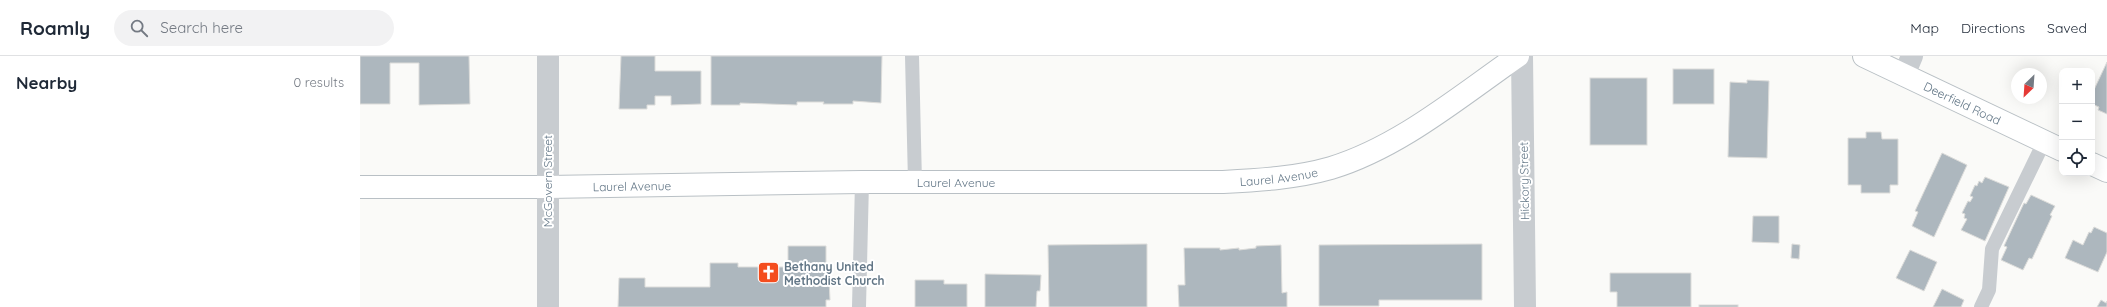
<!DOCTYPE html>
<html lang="en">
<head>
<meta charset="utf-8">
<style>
  body { margin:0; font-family:Quicksand,sans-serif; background:#f2f2f3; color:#1f2937 }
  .controls { position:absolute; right:12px; top:12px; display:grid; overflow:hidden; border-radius:8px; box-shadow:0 4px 16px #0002 }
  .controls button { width:36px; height:36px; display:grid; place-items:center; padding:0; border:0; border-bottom:1px solid #e0e1e3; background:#fff; color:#1f2937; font:20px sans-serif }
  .compass { position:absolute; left:1651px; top:12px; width:36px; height:36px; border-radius:50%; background:#fff; box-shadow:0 4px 16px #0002; rotate:205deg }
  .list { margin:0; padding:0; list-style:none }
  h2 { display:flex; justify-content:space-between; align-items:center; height:52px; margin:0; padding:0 16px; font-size:17px }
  h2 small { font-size:13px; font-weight:400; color:#747a83 }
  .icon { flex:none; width:22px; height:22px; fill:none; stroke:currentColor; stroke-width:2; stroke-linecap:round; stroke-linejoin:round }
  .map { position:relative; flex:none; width:1747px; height:251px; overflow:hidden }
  header { display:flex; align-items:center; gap:24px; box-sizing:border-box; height:56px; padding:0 20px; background:#fff; border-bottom:1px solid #e0e1e3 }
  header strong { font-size:19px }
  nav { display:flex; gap:22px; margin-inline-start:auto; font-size:14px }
  .search { width:280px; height:36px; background:#f2f2f3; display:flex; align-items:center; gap:10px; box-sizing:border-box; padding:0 14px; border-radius:22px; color:#747a83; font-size:15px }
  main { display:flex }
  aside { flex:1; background:#fff }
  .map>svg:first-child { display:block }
</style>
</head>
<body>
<header>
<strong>Roamly</strong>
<div class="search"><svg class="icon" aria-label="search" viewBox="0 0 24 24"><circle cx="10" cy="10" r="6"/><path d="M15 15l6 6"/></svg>Search here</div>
<nav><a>Map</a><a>Directions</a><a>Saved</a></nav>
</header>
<main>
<aside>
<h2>Nearby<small>0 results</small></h2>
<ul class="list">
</ul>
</aside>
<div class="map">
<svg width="1747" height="251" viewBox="0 0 1747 251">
  <rect width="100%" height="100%" fill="#fafaf8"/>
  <!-- building -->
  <g fill="#adb7be" stroke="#dcdcda">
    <polygon points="0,0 109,0 110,48 59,49 59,7 30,7 30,48 0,48"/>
    <polygon points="261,0 295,0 295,15 341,15 341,48 311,49 311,40 295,40 295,49 287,49 287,53 259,53"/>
    <polygon points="351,0 522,0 521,47 493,45 493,48 463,48 464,46 437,46 437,49 380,47 380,49 351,49"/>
    <polygon points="1747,6 1747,58 1738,54 1739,51 1732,48 1732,38"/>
    <rect x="1313" y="13" width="41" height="35"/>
    <rect x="1230" y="22" width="57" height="67"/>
    <polygon points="1387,24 1409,25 1407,102 1368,101 1370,26 1387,27"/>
    <polygon points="1506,76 1521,76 1522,83 1538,83 1538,129 1530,129 1530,137 1501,137 1501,129 1488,129 1488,82 1506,82"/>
    <polygon points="1582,97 1607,109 1574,181 1552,170 1558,156 1555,155"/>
    <polygon points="1625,121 1649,131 1625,185 1601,174 1607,163 1604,162 1605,158 1602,157 1608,145 1610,146 1613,141 1610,140 1615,129 1617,130 1619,125 1622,127"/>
    <polygon points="1671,139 1695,150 1690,159 1692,160 1672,203 1669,202 1663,214 1641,204 1647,191 1644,190 1664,147 1666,148"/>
    <polygon points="1393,160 1419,160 1419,187 1392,186"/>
    <polygon points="1734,171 1747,177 1747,196 1738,216 1705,202 1713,184 1723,189 1729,176 1731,177"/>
    <polygon points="787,188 787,251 689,251 688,189"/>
    <polygon points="1122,188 1122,244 1019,244 1019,250 959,250 959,189"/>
    <polygon points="1432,188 1440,189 1439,203 1431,202"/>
    <polygon points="921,189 922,237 927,236 927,251 819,251 818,229 825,229 824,192 860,192 860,194 879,192 879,194 896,192 896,190"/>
    <polygon points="428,190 466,190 466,223 469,223 470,244 466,244 466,251 258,251 259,222 285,222 285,231 350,231 350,207 378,207 378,211 428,211"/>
    <polygon points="1550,194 1577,206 1564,235 1536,222"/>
    <polygon points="1250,217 1331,217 1331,251 1257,251 1257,236 1250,236"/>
    <polygon points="625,218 681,219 680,235 677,235 676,251 625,251"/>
    <polygon points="555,224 584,224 584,228 607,228 607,251 555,251"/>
    <polygon points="1582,233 1604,244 1601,251 1573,251"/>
    <polygon points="1741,244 1746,247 1747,245 1747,251 1737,251"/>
    <rect x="1339" y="249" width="39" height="2"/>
  </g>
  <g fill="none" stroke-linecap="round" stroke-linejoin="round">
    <defs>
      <g id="secondary">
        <path id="s1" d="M1504,0l198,94"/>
        <polyline points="1732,108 1747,115"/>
        <path id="s2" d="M0,131h187l315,-5h361c37,-2 73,-4 108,-14 69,-21 129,-72 187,-112"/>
      </g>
    </defs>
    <!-- secondary casing -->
    <use href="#secondary" stroke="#b9c0c5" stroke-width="24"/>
    <!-- lane -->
    <g stroke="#c8ccd0" stroke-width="14">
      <polyline points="552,0 555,126"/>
      <polyline points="499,251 502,126"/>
      <polyline points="1621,251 1629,234 1632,193 1684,86"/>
    </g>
    <!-- street -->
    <g stroke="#c8ccd0" stroke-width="22">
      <polyline points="1162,0 1165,251"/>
      <polyline points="1544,19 1552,0"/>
      <polyline points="188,251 188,0"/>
    </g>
    <!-- secondary -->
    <use href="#secondary" stroke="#fff" stroke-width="22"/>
  </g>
  <!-- icons -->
  <defs>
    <symbol id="church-square" viewBox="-11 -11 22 22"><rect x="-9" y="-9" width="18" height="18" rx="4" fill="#f44d1e" stroke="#fff"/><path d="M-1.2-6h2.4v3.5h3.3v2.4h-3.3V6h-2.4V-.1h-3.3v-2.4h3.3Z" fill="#fff"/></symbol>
  </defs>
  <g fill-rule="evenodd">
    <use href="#church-square" x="396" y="204" width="25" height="25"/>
  </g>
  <g text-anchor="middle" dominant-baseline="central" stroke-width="4" stroke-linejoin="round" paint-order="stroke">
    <!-- street labels -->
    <g font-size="12" fill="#627686" stroke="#fff">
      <text stroke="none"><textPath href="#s1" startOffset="109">Deerfield Road</textPath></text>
      <text stroke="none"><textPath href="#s2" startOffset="919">Laurel Avenue</textPath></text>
      <text transform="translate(187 125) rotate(-90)">McGovern Street</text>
      <text transform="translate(1164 125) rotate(-91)">Hickory Street</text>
      <text stroke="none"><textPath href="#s2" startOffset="596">Laurel Avenue</textPath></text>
      <text stroke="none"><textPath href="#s2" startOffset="272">Laurel Avenue</textPath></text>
    </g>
    <!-- poi labels -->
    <g font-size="12" font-weight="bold" fill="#627686" stroke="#fff" text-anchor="start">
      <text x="424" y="210">Bethany United<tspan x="424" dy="14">Methodist Church</tspan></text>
    </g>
  </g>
</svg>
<div class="controls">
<button>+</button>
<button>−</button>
<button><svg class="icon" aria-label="locate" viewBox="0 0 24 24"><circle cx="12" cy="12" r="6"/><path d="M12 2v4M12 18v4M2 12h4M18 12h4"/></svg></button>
</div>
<svg class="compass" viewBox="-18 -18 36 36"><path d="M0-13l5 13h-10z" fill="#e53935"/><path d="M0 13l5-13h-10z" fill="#747a83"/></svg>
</div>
</main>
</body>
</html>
